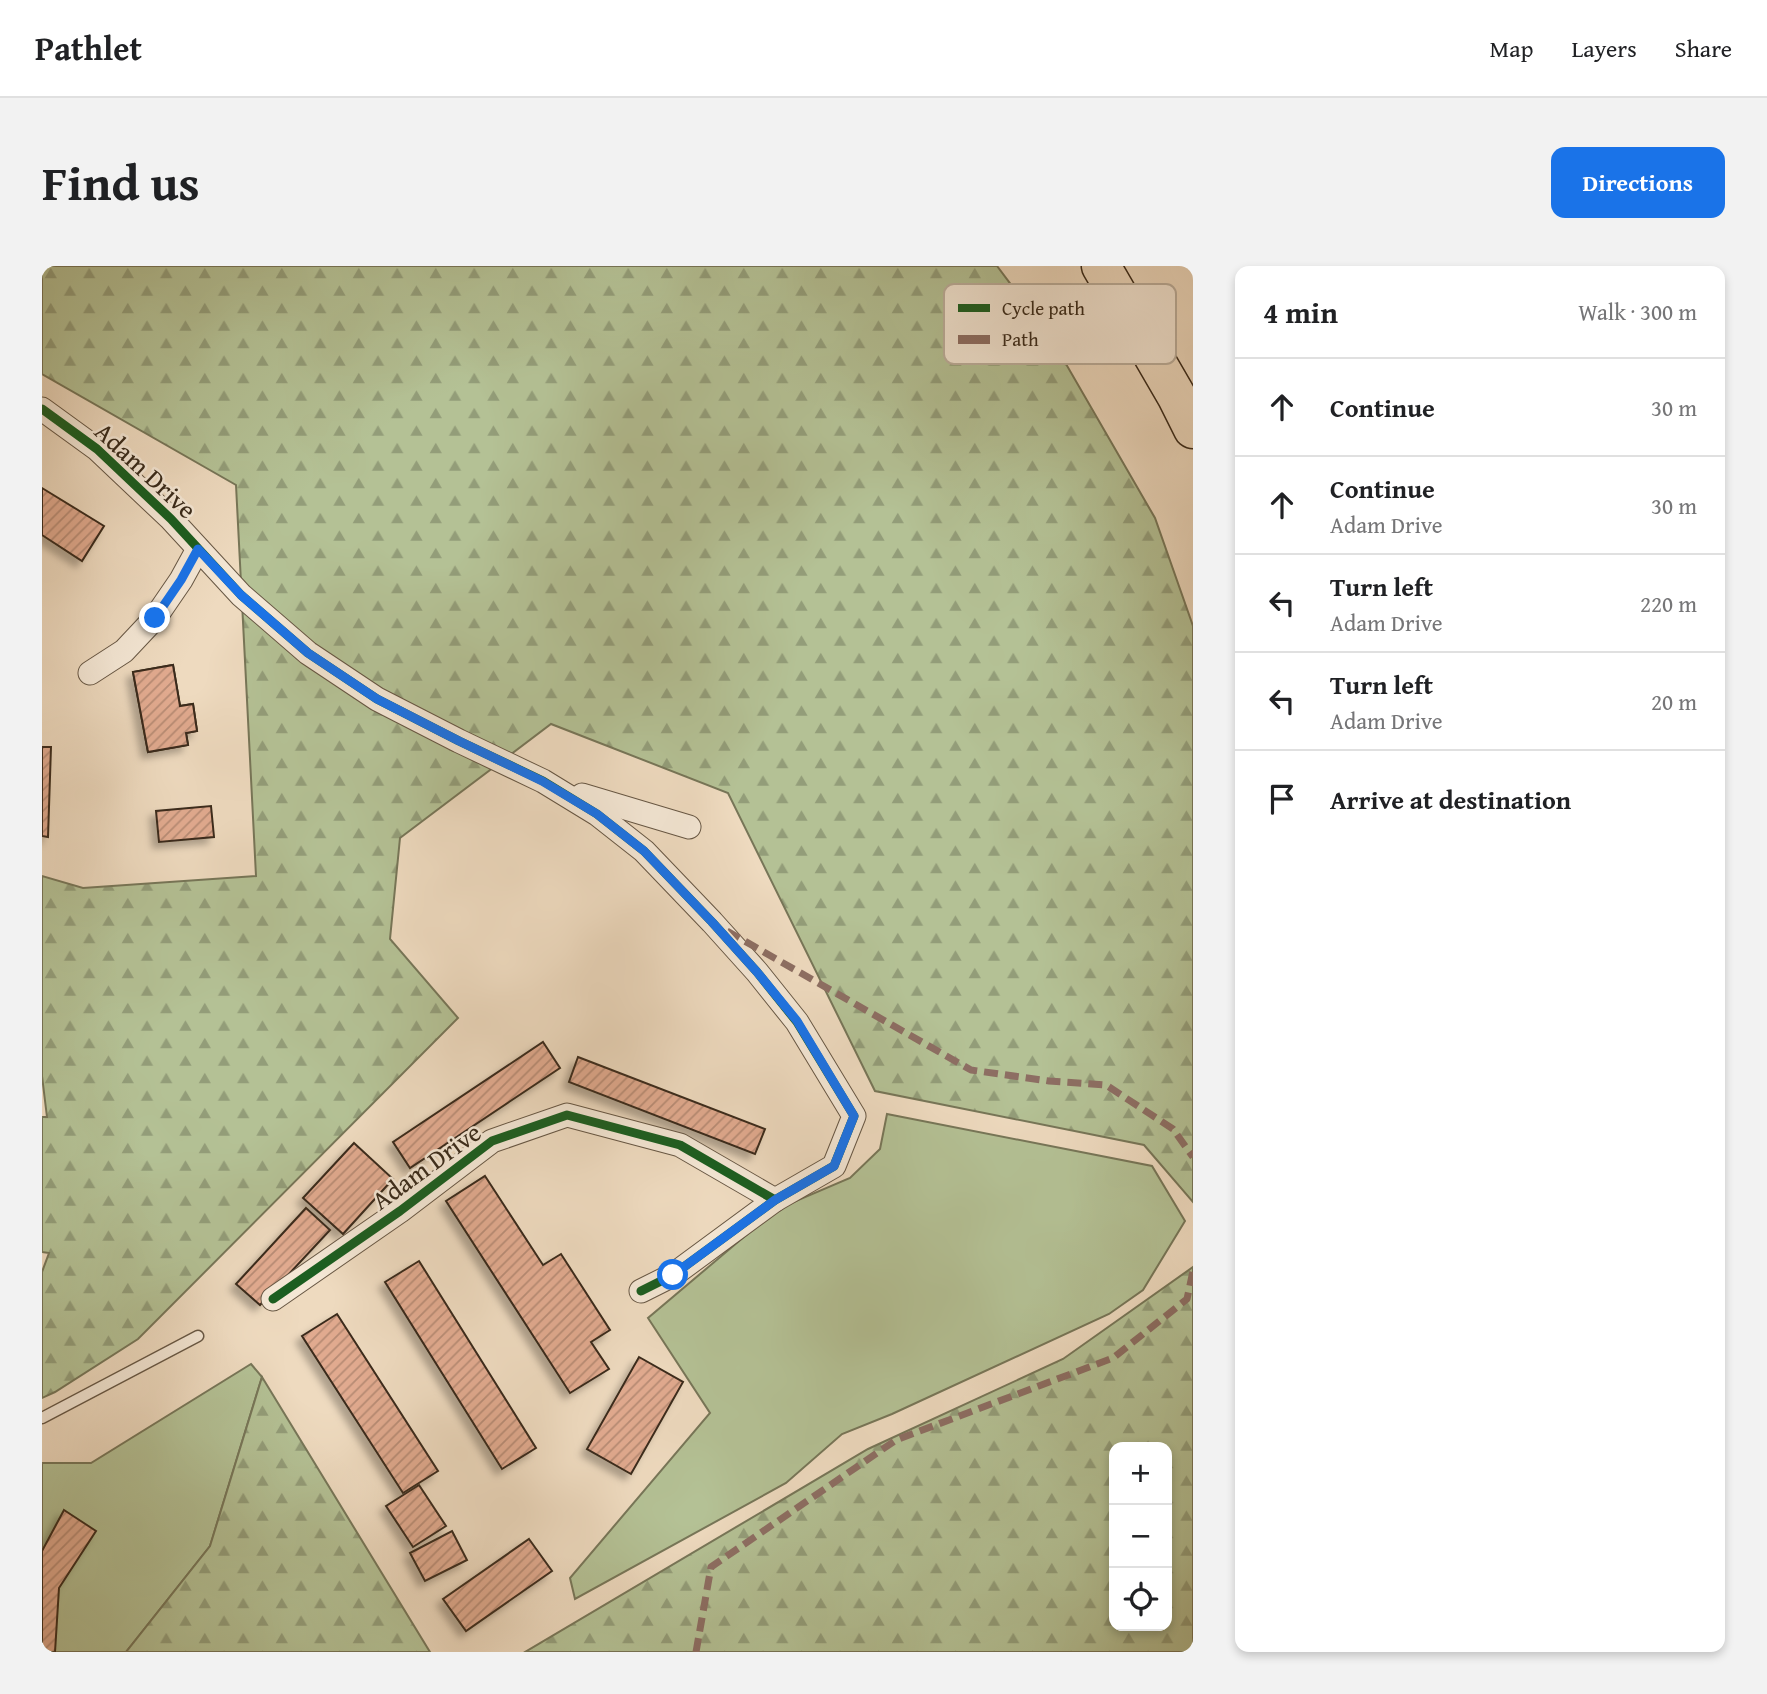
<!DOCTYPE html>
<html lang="en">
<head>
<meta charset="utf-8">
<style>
  body { margin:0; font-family:"Gentium Book Plus",serif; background:#f2f2f2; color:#202124 }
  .controls { position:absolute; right:21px; bottom:21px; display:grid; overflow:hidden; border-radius:14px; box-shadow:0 4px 10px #0003 }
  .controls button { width:63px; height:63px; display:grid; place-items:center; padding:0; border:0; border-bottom:2px solid #e0e0e0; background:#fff; color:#202124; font:35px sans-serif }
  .stop { position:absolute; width:21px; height:21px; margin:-16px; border:5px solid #1a73e8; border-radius:50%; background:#fff }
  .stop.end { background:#1a73e8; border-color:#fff; box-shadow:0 2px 7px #0008 }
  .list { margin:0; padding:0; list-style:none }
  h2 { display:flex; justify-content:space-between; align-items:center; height:91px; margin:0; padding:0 28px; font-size:30px }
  h2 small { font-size:23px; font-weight:400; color:#757577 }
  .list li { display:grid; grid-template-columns:46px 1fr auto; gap:21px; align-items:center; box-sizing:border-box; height:98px; padding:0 28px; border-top:2px solid #e0e0e0 }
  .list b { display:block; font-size:26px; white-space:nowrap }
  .list p { margin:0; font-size:23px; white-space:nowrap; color:#757577 }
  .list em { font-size:23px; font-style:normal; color:#757577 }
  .icon { flex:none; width:38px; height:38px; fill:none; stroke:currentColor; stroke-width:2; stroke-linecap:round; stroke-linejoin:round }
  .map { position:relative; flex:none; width:1151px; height:1386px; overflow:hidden; border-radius:14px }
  header { display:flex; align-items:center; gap:42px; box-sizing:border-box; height:98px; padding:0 35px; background:#fff; border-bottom:2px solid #e0e0e0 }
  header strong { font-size:33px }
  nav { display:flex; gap:38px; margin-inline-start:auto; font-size:24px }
  .intro { display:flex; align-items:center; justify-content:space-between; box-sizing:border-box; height:168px; padding:0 42px }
  h1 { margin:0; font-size:49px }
  .button { padding:18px 32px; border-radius:14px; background:#1a73e8; color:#fff; font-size:24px; font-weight:700 }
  main { display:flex; gap:42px; padding:0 42px }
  aside { flex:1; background:#fff; border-radius:14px; box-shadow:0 4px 10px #0003 }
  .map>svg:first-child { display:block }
</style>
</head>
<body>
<header>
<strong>Pathlet</strong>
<nav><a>Map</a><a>Layers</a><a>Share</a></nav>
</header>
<div class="intro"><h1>Find us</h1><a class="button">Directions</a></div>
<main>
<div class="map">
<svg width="1151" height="1386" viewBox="0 0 1151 1386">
  <defs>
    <pattern id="forest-firs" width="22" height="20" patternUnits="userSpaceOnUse" patternTransform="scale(1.75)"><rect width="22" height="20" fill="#b4c195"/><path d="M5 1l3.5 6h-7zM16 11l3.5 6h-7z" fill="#939d79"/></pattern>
    <pattern id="building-hatch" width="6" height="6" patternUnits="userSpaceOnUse" patternTransform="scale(1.75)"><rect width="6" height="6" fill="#e1aa8f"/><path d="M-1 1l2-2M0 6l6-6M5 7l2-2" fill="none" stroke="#b78b74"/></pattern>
    <filter id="shadow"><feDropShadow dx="-6" dy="6" stdDeviation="3.5" flood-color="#0004"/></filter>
  </defs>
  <rect width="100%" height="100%" fill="#eedabf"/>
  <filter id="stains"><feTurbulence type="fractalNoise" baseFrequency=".00286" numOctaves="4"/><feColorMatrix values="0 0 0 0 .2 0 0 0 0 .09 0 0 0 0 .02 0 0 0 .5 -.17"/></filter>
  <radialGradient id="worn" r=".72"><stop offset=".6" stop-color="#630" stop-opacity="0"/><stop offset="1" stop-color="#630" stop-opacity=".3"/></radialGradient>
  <!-- grass -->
  <g fill="#b4c195" stroke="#777658" stroke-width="2">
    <polygon points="845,848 1110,900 1143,955 1101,1024 1067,1048 850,1148 800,1168 744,1217 533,1333 528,1312 668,1147 606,1052 735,943 808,912 838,883"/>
    <polygon points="209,1098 220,1111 168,1280 84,1386 0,1386 0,1197 49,1197"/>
  </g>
  <!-- forest -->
  <g fill="url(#forest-firs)" stroke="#777658" stroke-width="2" fill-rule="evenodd">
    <polygon points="0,0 955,0 1009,72 1113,252 1151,360 1151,936 1102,879 833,825 686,527 509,458 358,572 348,673 416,752 96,1073 13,1126 0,1132 0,1006 7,987 0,986 0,851 5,851 0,810 0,610 41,622 214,610 194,219 0,108"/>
    <path d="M1151,1001v385h-668l343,-203 195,-90zM1072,1181h53v179h-53z"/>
    <polygon points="220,1111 388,1386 84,1386 168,1280"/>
  </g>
  <!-- building -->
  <g fill="url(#building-hatch)" stroke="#3a2b1b" stroke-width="2" filter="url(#shadow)">
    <polygon points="0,222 62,260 40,295 0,269"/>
    <polygon points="131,399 138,440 151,438 155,465 144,467 146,479 106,486 91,406"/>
    <polygon points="131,399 138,440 151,438 155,465 144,467 146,479 106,486 91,406"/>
    <polygon points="0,481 9,481 6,571 0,570"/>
    <polygon points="169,540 172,571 117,576 114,545"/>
    <polygon points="501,776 518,802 368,902 351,876"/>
    <polygon points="536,791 723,863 713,888 527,816"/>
    <polygon points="312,877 351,913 301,968 261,932"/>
    <polygon points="443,910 501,999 519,988 568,1064 549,1076 567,1103 528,1127 404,935"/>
    <polygon points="264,942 288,964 218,1039 194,1018"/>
    <polygon points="377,995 494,1182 460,1203 343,1016"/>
    <polygon points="295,1048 396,1205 361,1227 260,1070"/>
    <polygon points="597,1091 641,1116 589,1208 545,1183"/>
    <polygon points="377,1219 404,1260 371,1281 344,1240"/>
    <polygon points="22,1244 54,1265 17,1322 13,1386 0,1386 0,1285"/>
    <polygon points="410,1265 425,1294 383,1315 368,1287"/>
    <polygon points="487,1273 510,1305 424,1365 401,1333"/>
  </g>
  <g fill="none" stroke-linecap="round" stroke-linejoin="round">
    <defs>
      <polyline id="service" points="0,1152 156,1070"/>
      <g id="minor">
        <polyline points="0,143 55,183 129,253 199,329 266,387 335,433 417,475 501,515 555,548 602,585 670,656 715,706 755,756 812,850 792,900 733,934 631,1009 599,1025"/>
        <polyline points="48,407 82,385 113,352 139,314 156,283"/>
        <polyline points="540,529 647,561"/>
        <polyline points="231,1033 358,945 450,875 525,849 638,879 733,934"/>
      </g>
      <polyline id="motorway" points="1059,0 1135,131 1151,163"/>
    </defs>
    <!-- service casing -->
    <use href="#service" stroke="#675744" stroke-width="13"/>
    <!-- minor casing -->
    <use href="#minor" stroke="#675744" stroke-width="25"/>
    <!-- motorway casing -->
    <use href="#motorway" stroke="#3a2b1b" stroke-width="41"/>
    <!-- service -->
    <use href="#service" stroke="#f4e7d5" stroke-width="10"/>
    <!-- minor -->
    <use href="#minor" stroke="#f4e7d5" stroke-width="23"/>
    <!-- motorway -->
    <use href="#motorway" stroke="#eedabf" stroke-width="38"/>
    <!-- quiet -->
    <g stroke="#8d6e63" stroke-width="7" stroke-dasharray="14 7" stroke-linecap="butt">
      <polyline points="685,665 929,804 1007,815 1064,819 1131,863 1151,891"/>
      <polyline points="654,1386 669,1301 854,1174 1071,1092 1145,1033 1151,1005"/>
    </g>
    <defs>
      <g id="cycleway">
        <polyline points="0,143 55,183 129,253 199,329 266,387 335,433 417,475 501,515 555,548 602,585 670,656 715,706 755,756 812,850 792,900 733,934 631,1009 599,1025"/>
        <polyline points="231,1033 358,945 450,875 525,849 638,879 733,934"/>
      </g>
    </defs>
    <!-- cycleway casing -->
    <use href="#cycleway" stroke="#f4e7d5" stroke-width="13"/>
    <!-- cycleway -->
    <use href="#cycleway" stroke="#1b5e20" stroke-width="9"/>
  </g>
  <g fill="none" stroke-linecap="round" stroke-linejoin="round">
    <!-- route -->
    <polyline stroke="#1a73e8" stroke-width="9" points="113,352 139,314 156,283 199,329 266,387 335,433 417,475 500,515 555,548 602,585 670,656 715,706 755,755 812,850 792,900 733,934 631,1009"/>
  </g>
  <g text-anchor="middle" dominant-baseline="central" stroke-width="5" stroke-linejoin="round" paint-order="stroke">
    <!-- street labels -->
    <g font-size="26" fill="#3a2b1b" stroke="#f4e7d5">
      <text transform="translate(104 204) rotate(43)">Adam Drive</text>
      <text transform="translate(384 900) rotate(-36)">Adam Drive</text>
    </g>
  </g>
  <!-- legend -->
  <rect x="902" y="18" width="232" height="80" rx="10" fill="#f4e7d5" stroke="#bcaf9d" stroke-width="2"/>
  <rect x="916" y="38" width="32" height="8" fill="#1b5e20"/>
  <rect x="916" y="69" width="32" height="9" fill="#8d6e63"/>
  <g font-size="19" fill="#3a2b1b">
    <text x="960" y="49">Cycle path</text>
    <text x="960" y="80">Path</text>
  </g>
  <rect width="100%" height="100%" filter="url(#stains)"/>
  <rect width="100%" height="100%" fill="url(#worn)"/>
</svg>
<div class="controls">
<button>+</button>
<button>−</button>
<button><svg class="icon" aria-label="locate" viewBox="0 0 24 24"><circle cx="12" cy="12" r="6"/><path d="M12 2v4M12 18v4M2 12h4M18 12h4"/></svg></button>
</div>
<div class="stop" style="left:631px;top:1009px"></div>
<div class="stop end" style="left:113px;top:352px"></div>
</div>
<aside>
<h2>4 min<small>Walk · 300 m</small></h2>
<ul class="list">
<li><svg class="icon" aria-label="ahead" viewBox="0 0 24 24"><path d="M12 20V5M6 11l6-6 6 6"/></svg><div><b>Continue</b></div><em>30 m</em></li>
<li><svg class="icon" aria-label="ahead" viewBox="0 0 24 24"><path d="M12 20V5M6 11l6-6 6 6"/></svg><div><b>Continue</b><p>Adam Drive</p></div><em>30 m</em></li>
<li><svg class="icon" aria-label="left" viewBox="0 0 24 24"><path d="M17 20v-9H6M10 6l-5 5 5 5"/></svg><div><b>Turn left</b><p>Adam Drive</p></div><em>220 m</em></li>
<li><svg class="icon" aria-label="left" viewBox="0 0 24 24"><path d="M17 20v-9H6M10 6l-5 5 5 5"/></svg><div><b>Turn left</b><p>Adam Drive</p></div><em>20 m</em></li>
<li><svg class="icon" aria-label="arrive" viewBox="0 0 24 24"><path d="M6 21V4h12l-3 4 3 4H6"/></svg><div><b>Arrive at destination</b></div></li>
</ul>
</aside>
</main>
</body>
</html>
